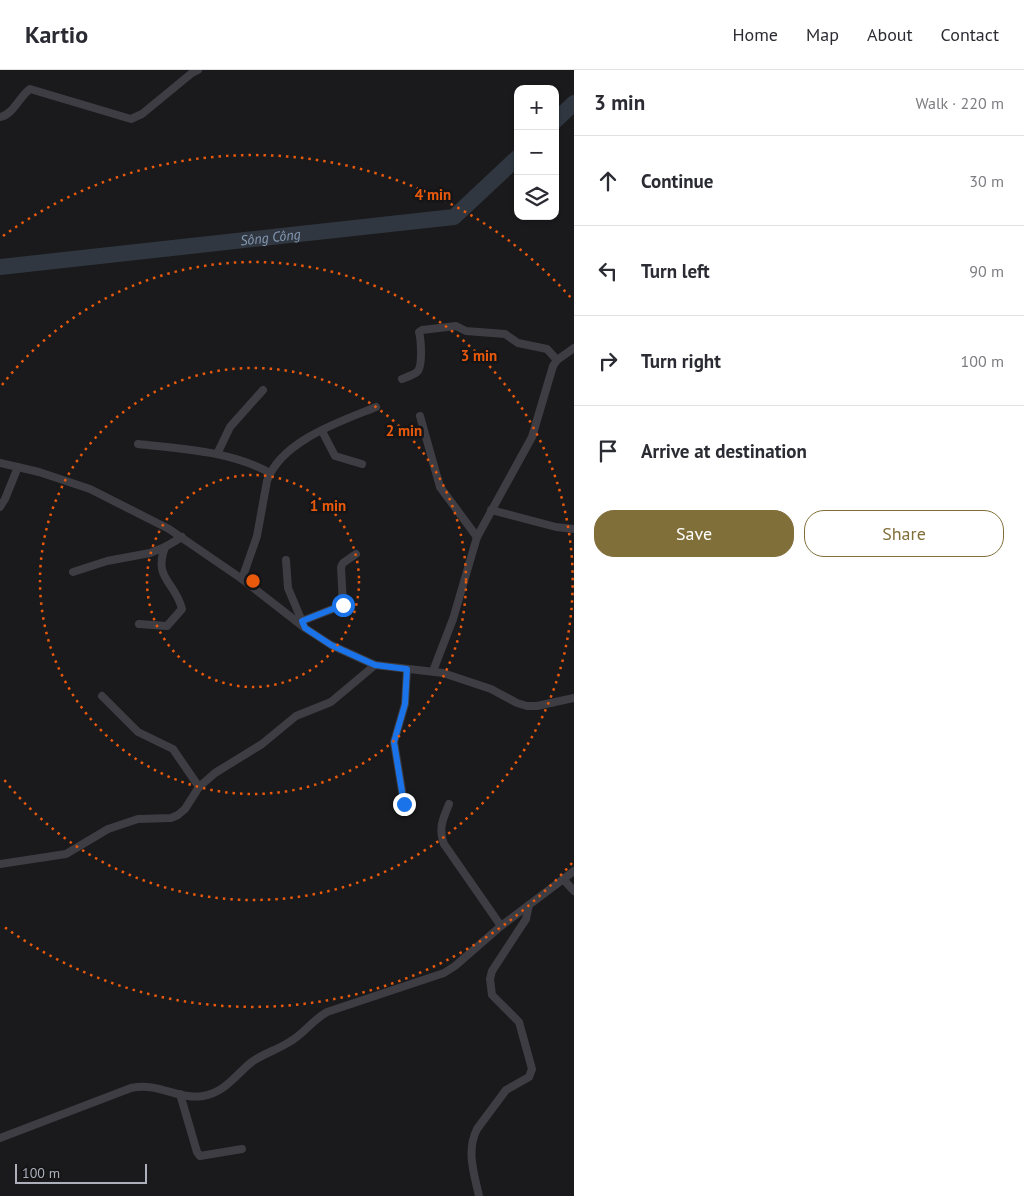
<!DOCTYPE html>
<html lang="en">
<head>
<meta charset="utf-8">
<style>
  body { margin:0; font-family:"PT Sans",sans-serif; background:#f2f2f3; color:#2b2b33 }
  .controls { position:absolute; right:15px; top:15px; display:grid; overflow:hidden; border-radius:10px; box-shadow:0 1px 4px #0004 }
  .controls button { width:45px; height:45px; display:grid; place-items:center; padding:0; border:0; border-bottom:1px solid #e1e1e2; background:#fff; color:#2b2b33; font:25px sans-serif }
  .scale { position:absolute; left:15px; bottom:12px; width:132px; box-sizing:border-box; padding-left:5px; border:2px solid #adb0bb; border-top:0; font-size:14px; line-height:18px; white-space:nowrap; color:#adb0bb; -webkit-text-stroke:4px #151517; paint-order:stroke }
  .stop { position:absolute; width:15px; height:15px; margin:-11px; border:4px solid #1a73e8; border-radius:50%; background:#fff }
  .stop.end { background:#1a73e8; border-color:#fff; box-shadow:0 1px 5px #0008 }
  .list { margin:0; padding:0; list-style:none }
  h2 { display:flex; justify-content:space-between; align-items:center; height:65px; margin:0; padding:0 20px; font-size:21px }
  h2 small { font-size:16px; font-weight:400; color:#7c7c81 }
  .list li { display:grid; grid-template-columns:32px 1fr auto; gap:15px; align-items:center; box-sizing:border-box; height:90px; padding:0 20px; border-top:1px solid #e1e1e2 }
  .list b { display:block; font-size:19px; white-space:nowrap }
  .list em { font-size:16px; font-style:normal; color:#7c7c81 }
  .actions { display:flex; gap:10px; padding:15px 20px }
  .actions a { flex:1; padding:11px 0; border:1px solid #816f3a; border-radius:20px; text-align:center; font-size:18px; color:#816f3a }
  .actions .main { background:#816f3a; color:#fff }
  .icon { flex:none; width:28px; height:28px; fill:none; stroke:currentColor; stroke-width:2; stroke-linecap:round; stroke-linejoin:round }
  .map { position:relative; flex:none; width:574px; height:1126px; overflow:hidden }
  header { display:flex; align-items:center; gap:30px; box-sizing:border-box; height:70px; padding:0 25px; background:#fff; border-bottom:1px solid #e1e1e2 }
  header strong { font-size:24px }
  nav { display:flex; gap:28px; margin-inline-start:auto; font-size:18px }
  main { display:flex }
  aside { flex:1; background:#fff }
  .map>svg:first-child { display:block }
</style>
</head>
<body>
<header>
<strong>Kartio</strong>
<nav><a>Home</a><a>Map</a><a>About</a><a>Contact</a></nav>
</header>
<main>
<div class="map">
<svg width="574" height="1126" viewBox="0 0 574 1126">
  <rect width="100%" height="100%" fill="#1a1a1c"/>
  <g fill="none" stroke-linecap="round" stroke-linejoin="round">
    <!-- river -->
    <g stroke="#303740" stroke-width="16">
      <polyline points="555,51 574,33"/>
      <path id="s1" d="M0,197l454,-50 64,-60"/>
    </g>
    <!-- minor -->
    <g stroke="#3d3d43" stroke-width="8">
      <path d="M0,47c13,-2 19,-20 30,-28l101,30 11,-5 50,-41 6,-3"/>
      <path d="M402,309c5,-2 11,-4 15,-7 6,-5 4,-33 2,-40l3,-2 34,-4 10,5 39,3 13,9 29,6 10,11"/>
      <polyline points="420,346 440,417 477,467"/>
      <polyline points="322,361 335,386 362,394"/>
      <path d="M138,374c44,5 93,7 132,29"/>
      <polyline points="217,384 230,357 263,320"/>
      <polyline points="0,393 39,402 90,419 169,459 242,509 305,558 331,575 375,595 443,603 491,619 517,633 527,636 537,636 574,628"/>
      <polyline points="0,437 5,429 18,397"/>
      <polyline points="491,440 556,457 574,459"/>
      <polyline points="286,490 288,518 304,556"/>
      <polyline points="73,502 107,491 150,483 165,477 182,467"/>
      <path d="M242,509l15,-43 10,-55c14,-40 72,-59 109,-74"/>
      <polyline points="302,551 343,535 341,497 343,493 356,484"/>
      <path d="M139,554l28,2 15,-17c-7,-28 -29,-30 -17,-62"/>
      <polyline points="433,601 453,549 477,467 532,367 553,296 557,290 574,278"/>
      <polyline points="102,626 138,662 173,679 199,717"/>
      <polyline points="404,733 394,672 405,634 407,599"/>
      <path d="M449,734c-6,15 -11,24 -5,40l57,82"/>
      <polyline points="0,794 66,784 108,759 138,749 171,748 178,745 185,739 199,717 215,703 262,674 296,646 331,632 375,595"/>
      <polyline points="563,809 574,821"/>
      <polyline points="180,1024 197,1082 200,1086 242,1079"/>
      <path d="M0,1068l131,-50c28,-6 47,12 72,8 22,-3 34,-23 50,-35 12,-8 26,-12 38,-20 13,-8 22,-21 36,-29l117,-39 11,-7 46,-40 73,-55"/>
      <path d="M479,1126c-5,-23 -13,-45 -2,-67l29,-39 23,-13 3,-8 -13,-47 -27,-27 -2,-16 2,-8 34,-52 3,-14"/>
    </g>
  </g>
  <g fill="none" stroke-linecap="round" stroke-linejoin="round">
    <!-- route -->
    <polyline stroke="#1a73e8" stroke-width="6" points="343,535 302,551 305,558 331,575 375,595 407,599 405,634 394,672 404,734"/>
  </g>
  <!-- distance rings -->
  <g fill="none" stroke="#e8590c" stroke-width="2.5" stroke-dasharray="2.5 5">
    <circle cx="253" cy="511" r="106"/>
    <circle cx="253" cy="511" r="213"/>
    <path d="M2 315A319 319 0 1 1 2 707"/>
    <path d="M572 793A426 426 0 0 1 3 856M3 166A426 426 0 0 1 572 229"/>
  </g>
  <g text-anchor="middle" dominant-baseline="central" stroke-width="5" stroke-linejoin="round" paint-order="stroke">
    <!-- water labels -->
    <g font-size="14" font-style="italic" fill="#869ab4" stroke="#151517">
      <text stroke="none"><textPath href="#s1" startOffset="272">Sông Công</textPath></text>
    </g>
  </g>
  <circle cx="253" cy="511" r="8" fill="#e8590c" stroke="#151517" stroke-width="2.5"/>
  <g font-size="15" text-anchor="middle" font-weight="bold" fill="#e8590c" stroke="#151517" stroke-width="5" stroke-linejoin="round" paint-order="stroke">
    <text x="433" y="130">4 min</text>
    <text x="479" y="291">3 min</text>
    <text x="404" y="366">2 min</text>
    <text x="328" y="441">1 min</text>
  </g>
</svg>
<div class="controls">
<button>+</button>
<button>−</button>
<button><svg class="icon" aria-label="layers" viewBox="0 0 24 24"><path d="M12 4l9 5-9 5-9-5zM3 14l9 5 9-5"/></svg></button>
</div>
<div class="scale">100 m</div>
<div class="stop" style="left:343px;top:535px"></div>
<div class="stop end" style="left:404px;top:734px"></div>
</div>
<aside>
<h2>3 min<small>Walk · 220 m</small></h2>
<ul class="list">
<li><svg class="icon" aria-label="ahead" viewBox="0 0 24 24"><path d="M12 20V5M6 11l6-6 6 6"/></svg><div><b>Continue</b></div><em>30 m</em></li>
<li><svg class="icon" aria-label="left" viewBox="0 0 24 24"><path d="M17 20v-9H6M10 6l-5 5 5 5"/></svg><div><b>Turn left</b></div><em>90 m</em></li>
<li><svg class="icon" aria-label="right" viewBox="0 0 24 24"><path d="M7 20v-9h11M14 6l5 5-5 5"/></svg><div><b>Turn right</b></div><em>100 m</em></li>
<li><svg class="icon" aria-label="arrive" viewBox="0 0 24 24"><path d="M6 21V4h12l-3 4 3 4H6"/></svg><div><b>Arrive at destination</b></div></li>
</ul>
<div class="actions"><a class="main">Save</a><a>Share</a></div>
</aside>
</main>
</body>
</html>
